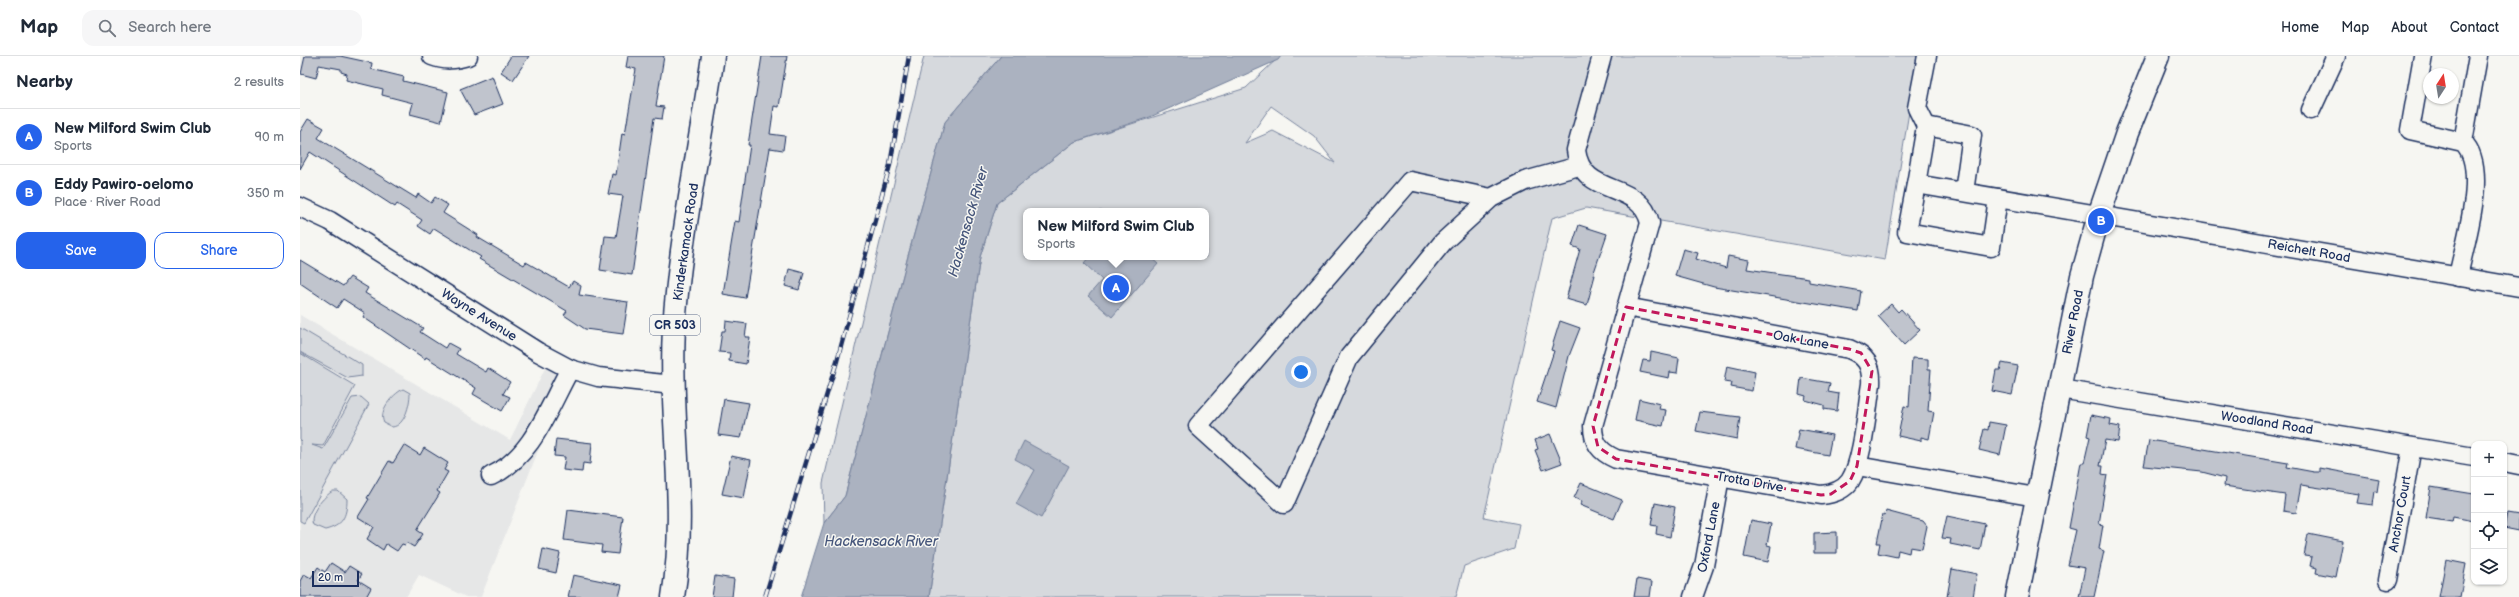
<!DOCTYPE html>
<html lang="en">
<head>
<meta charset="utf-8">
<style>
  body { margin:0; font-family:"Balsamiq Sans",sans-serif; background:#f6f6f7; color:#1f2937 }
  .controls { position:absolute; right:12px; bottom:12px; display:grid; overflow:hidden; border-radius:8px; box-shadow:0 1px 3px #0004 }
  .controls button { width:36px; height:36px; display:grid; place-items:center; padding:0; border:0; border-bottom:1px solid #e0e1e3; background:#fff; color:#1f2937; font:20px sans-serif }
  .compass { position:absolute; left:2123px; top:12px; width:36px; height:36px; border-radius:50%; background:#fff; box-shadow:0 1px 3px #0004; rotate:12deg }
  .scale { position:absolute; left:12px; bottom:10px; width:47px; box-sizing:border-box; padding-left:4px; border:2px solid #1b2f5e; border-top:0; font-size:11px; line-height:14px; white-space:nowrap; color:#1b2f5e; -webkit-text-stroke:3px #f6f6f2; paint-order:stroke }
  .you { position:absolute; left:1001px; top:316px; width:14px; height:14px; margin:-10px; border:3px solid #fff; border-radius:50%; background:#1a73e8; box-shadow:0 0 0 6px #1a73e833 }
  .badge { display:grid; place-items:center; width:26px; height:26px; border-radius:50%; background:#2563eb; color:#fff; font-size:13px; font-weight:700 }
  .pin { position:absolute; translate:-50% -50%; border:2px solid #fff; box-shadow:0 1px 4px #0006 }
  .popup { position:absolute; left:723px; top:152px; width:186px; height:52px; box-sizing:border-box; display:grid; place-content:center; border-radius:8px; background:#fff; filter:drop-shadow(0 1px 3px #0005); font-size:13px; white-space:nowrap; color:#747a83 }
  .popup b { font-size:15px; color:#1f2937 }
  .popup::after { content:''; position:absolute; left:50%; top:100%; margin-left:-8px; border:8px solid transparent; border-top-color:#fff }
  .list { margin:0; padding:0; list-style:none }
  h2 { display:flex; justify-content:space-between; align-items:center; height:52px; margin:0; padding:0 16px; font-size:17px }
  h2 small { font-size:13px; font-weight:400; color:#747a83 }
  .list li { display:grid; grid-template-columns:26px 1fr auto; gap:12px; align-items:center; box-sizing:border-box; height:56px; padding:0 16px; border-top:1px solid #e0e1e3 }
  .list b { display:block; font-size:15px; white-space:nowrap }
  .list p { margin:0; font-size:13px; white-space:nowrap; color:#747a83 }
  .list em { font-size:13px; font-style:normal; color:#747a83 }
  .actions { display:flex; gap:8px; padding:12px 16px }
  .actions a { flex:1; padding:9px 0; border:1px solid #2563eb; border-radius:12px; text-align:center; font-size:14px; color:#2563eb }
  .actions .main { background:#2563eb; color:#fff }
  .icon { flex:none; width:22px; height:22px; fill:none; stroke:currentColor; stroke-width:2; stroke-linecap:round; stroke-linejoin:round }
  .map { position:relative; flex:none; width:2219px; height:541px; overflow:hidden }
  header { display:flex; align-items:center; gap:24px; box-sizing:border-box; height:56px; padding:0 20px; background:#fff; border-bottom:1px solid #e0e1e3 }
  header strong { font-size:19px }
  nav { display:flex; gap:22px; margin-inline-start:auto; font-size:14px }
  .search { width:280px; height:36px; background:#f6f6f7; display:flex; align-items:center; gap:10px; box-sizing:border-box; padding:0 14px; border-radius:12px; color:#747a83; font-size:15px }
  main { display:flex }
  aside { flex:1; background:#fff }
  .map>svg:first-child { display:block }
</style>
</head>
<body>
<header>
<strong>Map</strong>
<div class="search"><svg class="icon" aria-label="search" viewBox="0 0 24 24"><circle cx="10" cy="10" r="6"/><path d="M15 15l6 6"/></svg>Search here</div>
<nav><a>Home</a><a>Map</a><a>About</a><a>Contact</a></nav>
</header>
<main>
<aside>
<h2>Nearby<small>2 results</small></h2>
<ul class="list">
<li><span class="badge">A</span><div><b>New Milford Swim Club</b><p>Sports</p></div><em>90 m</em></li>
<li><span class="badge">B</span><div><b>Eddy Pawiro-oelomo</b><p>Place · River Road</p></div><em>350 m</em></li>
</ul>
<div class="actions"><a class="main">Save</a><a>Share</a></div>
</aside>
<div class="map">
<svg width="2219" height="541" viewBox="0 0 2219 541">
  <rect width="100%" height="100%" fill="#f6f6f2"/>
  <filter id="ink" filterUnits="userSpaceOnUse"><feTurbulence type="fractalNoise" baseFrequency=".025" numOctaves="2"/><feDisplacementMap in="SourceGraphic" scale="8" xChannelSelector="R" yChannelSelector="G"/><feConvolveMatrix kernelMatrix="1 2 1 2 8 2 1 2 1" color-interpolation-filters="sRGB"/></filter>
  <g filter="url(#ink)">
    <!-- built -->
    <polygon fill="#e6e7e7" points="0,259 210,384 250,302 270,313 181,541 166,541 119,519 106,541 0,541"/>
    <!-- green -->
    <g fill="#d6d9dd" stroke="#78849e" fill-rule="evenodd">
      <polygon points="624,0 701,0 645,66 608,200 545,440 524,467 523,427"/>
      <path d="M980,0h638l-33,204 -299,-52 -34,10 -68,299 35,7 -5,25 -50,17 -8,31h-527l51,-340 17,-54 77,-61 172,-54zM971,50l43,30 21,27 -62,-32 -28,12zM726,155h180v46h-180z"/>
      <polygon points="0,272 62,309 62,320 48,322 0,296"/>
      <polygon points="0,297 55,330 23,390 12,389 23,393 52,342 61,341 69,348 4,467 0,465 0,384 2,385 0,383"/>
      <path d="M103,333l7,4c0,11 -5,33 -18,34l-8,-4c-6,-12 8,-28 19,-34z"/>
      <path d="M33,435h5l9,8c0,18 -5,27 -22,31l-12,-5c-5,-11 11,-29 20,-34z"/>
    </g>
    <!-- water -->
    <g fill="#abb2c0" stroke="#717e99">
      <polygon points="701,0 981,0 978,4 850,61 774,86 697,147 680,201 629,541 501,541 524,467 545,440 608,200 645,66"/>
      <polygon points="789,201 850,201 858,208 812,261 788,240 802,224 784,207"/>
      <polygon points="724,385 769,410 741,462 716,448 735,414 715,403"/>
    </g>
    <!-- building -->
    <g fill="#c0c4cd" stroke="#1b2f5e">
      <polygon points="5,0 40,0 72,7 71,13 104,21 103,25 148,36 141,66 110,58 113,47 82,39 83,33 46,24 47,18 41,16 41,13 19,9 16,22 1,18"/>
      <polygon points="211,0 229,0 213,24 201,16"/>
      <polygon points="328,0 364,0 356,50 364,51 362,63 354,62 332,219 300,214 305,180 316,181 323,140 308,138 312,118 316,119 322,77 325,78 336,13 326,11"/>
      <polygon points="462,0 487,0 479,51 474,50 470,78 485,80 483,94 470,92 445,242 423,238 435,165 439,166 450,89 448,89"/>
      <polygon points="192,20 203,48 174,59 160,33"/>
      <polygon points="8,63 24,72 18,82 116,142 118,138 131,147 135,141 148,149 143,157 178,179 177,181 224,209 226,206 269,231 273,225 281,230 279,239 328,246 323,278 285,273 264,259 267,255 179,203 181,201 134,172 130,178 118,170 122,164 97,148 95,151 10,96 0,113 0,76"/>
      <polygon points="1279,169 1307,178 1293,219 1295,219 1287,249 1266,243 1280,193 1272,190"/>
      <polygon points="1383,193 1398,197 1396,203 1426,212 1428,200 1449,204 1447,213 1509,222 1509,226 1561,235 1558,255 1414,231 1375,220"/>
      <polygon points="0,204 43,230 50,221 68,232 65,237 123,272 120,276 145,292 148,287 159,293 156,298 186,316 188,312 210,326 203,338 210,341 202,355 173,338 176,332 126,301 125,303 63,261 65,257 43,243 37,252 0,227"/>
      <polygon points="489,213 504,217 499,234 485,230"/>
      <polygon points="1591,248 1598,256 1601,253 1620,274 1604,289 1578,260"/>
      <polygon points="426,265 447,268 445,281 450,281 446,308 429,305 430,297 419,296 422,275 425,275"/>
      <polygon points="1260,265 1280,272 1269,300 1256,352 1237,346 1254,295 1251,294"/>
      <polygon points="1351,296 1379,302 1377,317 1370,316 1369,322 1340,316 1343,304 1350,305"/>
      <polygon points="1612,302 1628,303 1628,313 1631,313 1628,355 1634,356 1629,383 1621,381 1621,385 1598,380 1604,350 1609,351"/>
      <polygon points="1702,307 1718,310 1712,339 1692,335 1696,314 1700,314"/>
      <polygon points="1427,310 1455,316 1452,335 1431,331 1432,327 1424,326"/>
      <polygon points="1501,322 1530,327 1528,336 1539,338 1537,355 1524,353 1524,349 1505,344 1506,340 1499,338"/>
      <polygon points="424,343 449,347 441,382 418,379"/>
      <polygon points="1339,343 1360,348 1359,353 1366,354 1363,370 1335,364"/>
      <polygon points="1400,356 1440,361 1437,383 1396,375"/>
      <polygon points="1791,359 1811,363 1810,369 1820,371 1818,386 1805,384 1800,410 1803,410 1802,418 1807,419 1799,468 1803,469 1799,493 1804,495 1794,541 1779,541 1785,512 1768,509 1776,474 1769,472 1781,407 1784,407 1790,381 1787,380"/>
      <polygon points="1689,366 1706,369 1700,399 1679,394 1684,373 1688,374"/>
      <polygon points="1499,373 1532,379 1528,399 1495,393"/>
      <polygon points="1250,378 1262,407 1243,414 1235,394 1238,393 1235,384"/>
      <polygon points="256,383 292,387 290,408 283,407 282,416 263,414 265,401 254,400"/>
      <polygon points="1849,384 1988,407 1987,411 2014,416 2020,416 2020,412 2079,423 2077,436 2075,435 2073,449 2057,447 2059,438 2001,429 1996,457 1983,455 1985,439 1924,430 1925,422 1902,416 1844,410"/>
      <polygon points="104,389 120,399 124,392 148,407 144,414 148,416 137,435 140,437 117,474 123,478 114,491 107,487 105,489 102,488 97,495 86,488 83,494 67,483 74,471 58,461 69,443 67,442 89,405 93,407"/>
      <polygon points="431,400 451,404 444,442 422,438"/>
      <polygon points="1281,427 1322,444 1314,463 1280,449 1282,445 1274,442"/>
      <polygon points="2131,431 2174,438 2174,465 2153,461 2152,466 2126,462"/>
      <polygon points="1355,447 1375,451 1370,481 1356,478 1357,470 1351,469"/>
      <polygon points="268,454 323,461 318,498 301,496 302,489 264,484"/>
      <polygon points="1586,455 1623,465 1627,470 1622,493 1610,491 1609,497 1598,494 1597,501 1578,497 1580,487 1577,487 1583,458 1585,459"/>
      <polygon points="2207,457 2219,459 2219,475 2204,472"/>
      <polygon points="1647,460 1685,468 1680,494 1650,488 1651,483 1642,482"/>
      <polygon points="1451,464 1471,468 1467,489 1471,490 1468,506 1444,501"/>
      <polygon points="1537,476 1537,497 1514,497 1514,477"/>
      <polygon points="2008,478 2043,485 2036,521 2016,517 2017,512 2010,510 2012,501 2004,500"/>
      <polygon points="243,493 260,497 256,517 239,513"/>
      <polygon points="2146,504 2166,508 2160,541 2139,541"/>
      <polygon points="31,507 45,516 49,510 62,518 58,524 71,532 66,541 0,541 0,525 4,518 11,522 18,511 25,516"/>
      <polygon points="1652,513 1677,518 1673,541 1647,541"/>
      <polygon points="273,519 322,529 319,541 268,541"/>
      <polygon points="415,520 434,523 432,541 412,541"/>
      <polygon points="1337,523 1352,526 1350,541 1334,541"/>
    </g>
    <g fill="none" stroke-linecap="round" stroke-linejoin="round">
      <defs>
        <g id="minor">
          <path d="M132,0c13,5 23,4 36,0"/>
          <path d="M1302,0l-26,94c6,49 64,29 74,73l-57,203c0,17 7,26 23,33l205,36c11,-1 22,-4 29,-14 13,-20 17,-73 21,-97 1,-19 -5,-28 -22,-35l-223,-42"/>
          <path d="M2123,0l-13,74 53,12c27,26 1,102 -5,135"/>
          <polyline points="2011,54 2036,0"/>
          <polyline points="1626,70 1617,52 1627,0"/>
          <polyline points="2163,86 2178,0"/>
          <polyline points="1616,128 1607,176 1691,191 1698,142"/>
          <polyline points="1664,136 1672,79 1626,70 1616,128 2219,231"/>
          <polyline points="1191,142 1110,125 898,370 984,448 1049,301 1143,186 1191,142 1225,125 1279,110"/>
          <polyline points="0,151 30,165 238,296 270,313 298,321 373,329"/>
          <polyline points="1760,333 2174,401"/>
          <polyline points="2204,406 2219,409"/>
          <polyline points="1557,410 1736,441"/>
          <path d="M191,420c42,-19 58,-70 79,-107"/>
          <polyline points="2088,524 2112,391"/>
          <polyline points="1393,541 1404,510 1420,421"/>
        </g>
        <g id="major">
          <path d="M373,541c15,-89 -4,-179 1,-269 6,-91 26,-182 39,-272"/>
          <polyline points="1717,541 1782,220 1799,159 1827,77 1858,0"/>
        </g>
      </defs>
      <!-- minor casing -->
      <use href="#minor" stroke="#1b2f5e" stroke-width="21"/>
      <!-- major casing -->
      <use href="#major" stroke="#1b2f5e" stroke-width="25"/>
      <!-- minor -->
      <use href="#minor" stroke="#f6f6f2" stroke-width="18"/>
      <!-- major -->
      <use href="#major" stroke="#f6f6f2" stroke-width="22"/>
      <defs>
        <polyline id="rail" points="465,541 537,305 590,109 609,0"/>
      </defs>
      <!-- rail casing -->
      <use href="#rail" stroke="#1b2f5e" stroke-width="4.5"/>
      <!-- rail -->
      <use href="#rail" stroke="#f6f6f2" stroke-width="3" stroke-dasharray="9" stroke-linecap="butt"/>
    </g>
  </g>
  <!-- marked area -->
  <path fill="none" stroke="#c2185b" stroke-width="3" stroke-dasharray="8 5" stroke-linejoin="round" d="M1326,251l223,42 12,4 11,18 -15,95 -7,15 -19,13 -10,1 -205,-36 -18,-12 -5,-21z"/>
  <g text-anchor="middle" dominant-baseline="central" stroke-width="3" stroke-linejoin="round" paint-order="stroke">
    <!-- shield labels -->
    <rect fill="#f6f6f2" stroke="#5d6b8a" stroke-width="1" x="350" y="259" width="50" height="20" rx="3"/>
    <g font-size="12" font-weight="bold" fill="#1b2f5e">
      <text x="375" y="269">CR 503</text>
    </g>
    <!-- street labels -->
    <g font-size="13" fill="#1b2f5e" stroke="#f6f6f2">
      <text transform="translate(386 186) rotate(-82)">Kinderkamack Road</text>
      <text transform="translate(2009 195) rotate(10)">Reichelt Road</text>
      <text transform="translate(179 259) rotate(32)">Wayne Avenue</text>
      <text transform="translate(1773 266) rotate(-79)">River Road</text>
      <text transform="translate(1501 284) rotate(10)">Oak Lane</text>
      <text transform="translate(1967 367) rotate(9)">Woodland Road</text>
      <text transform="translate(1450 426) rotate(10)">Trotta Drive</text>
      <text transform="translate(2100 458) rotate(-80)">Anchor Court</text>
      <text transform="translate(1409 481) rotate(-79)">Oxford Lane</text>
    </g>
    <!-- water labels -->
    <g font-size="14" font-style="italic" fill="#46567b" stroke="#f6f6f2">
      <text transform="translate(668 166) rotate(-74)">Hackensack River</text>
      <text x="581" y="485">Hackensack River</text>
    </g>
  </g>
</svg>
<div class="controls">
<button>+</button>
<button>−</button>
<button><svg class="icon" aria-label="locate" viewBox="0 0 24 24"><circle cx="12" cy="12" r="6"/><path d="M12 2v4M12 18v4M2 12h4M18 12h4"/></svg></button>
<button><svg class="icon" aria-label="layers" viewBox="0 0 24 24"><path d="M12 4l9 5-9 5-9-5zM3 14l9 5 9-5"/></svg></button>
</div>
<svg class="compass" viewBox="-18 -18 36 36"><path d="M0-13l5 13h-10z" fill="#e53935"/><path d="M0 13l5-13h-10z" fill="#747a83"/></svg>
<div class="scale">20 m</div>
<div class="you"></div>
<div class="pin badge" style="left:816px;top:232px">A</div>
<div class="popup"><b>New Milford Swim Club</b>Sports</div>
<div class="pin badge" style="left:1801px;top:165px">B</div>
</div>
</main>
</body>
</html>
